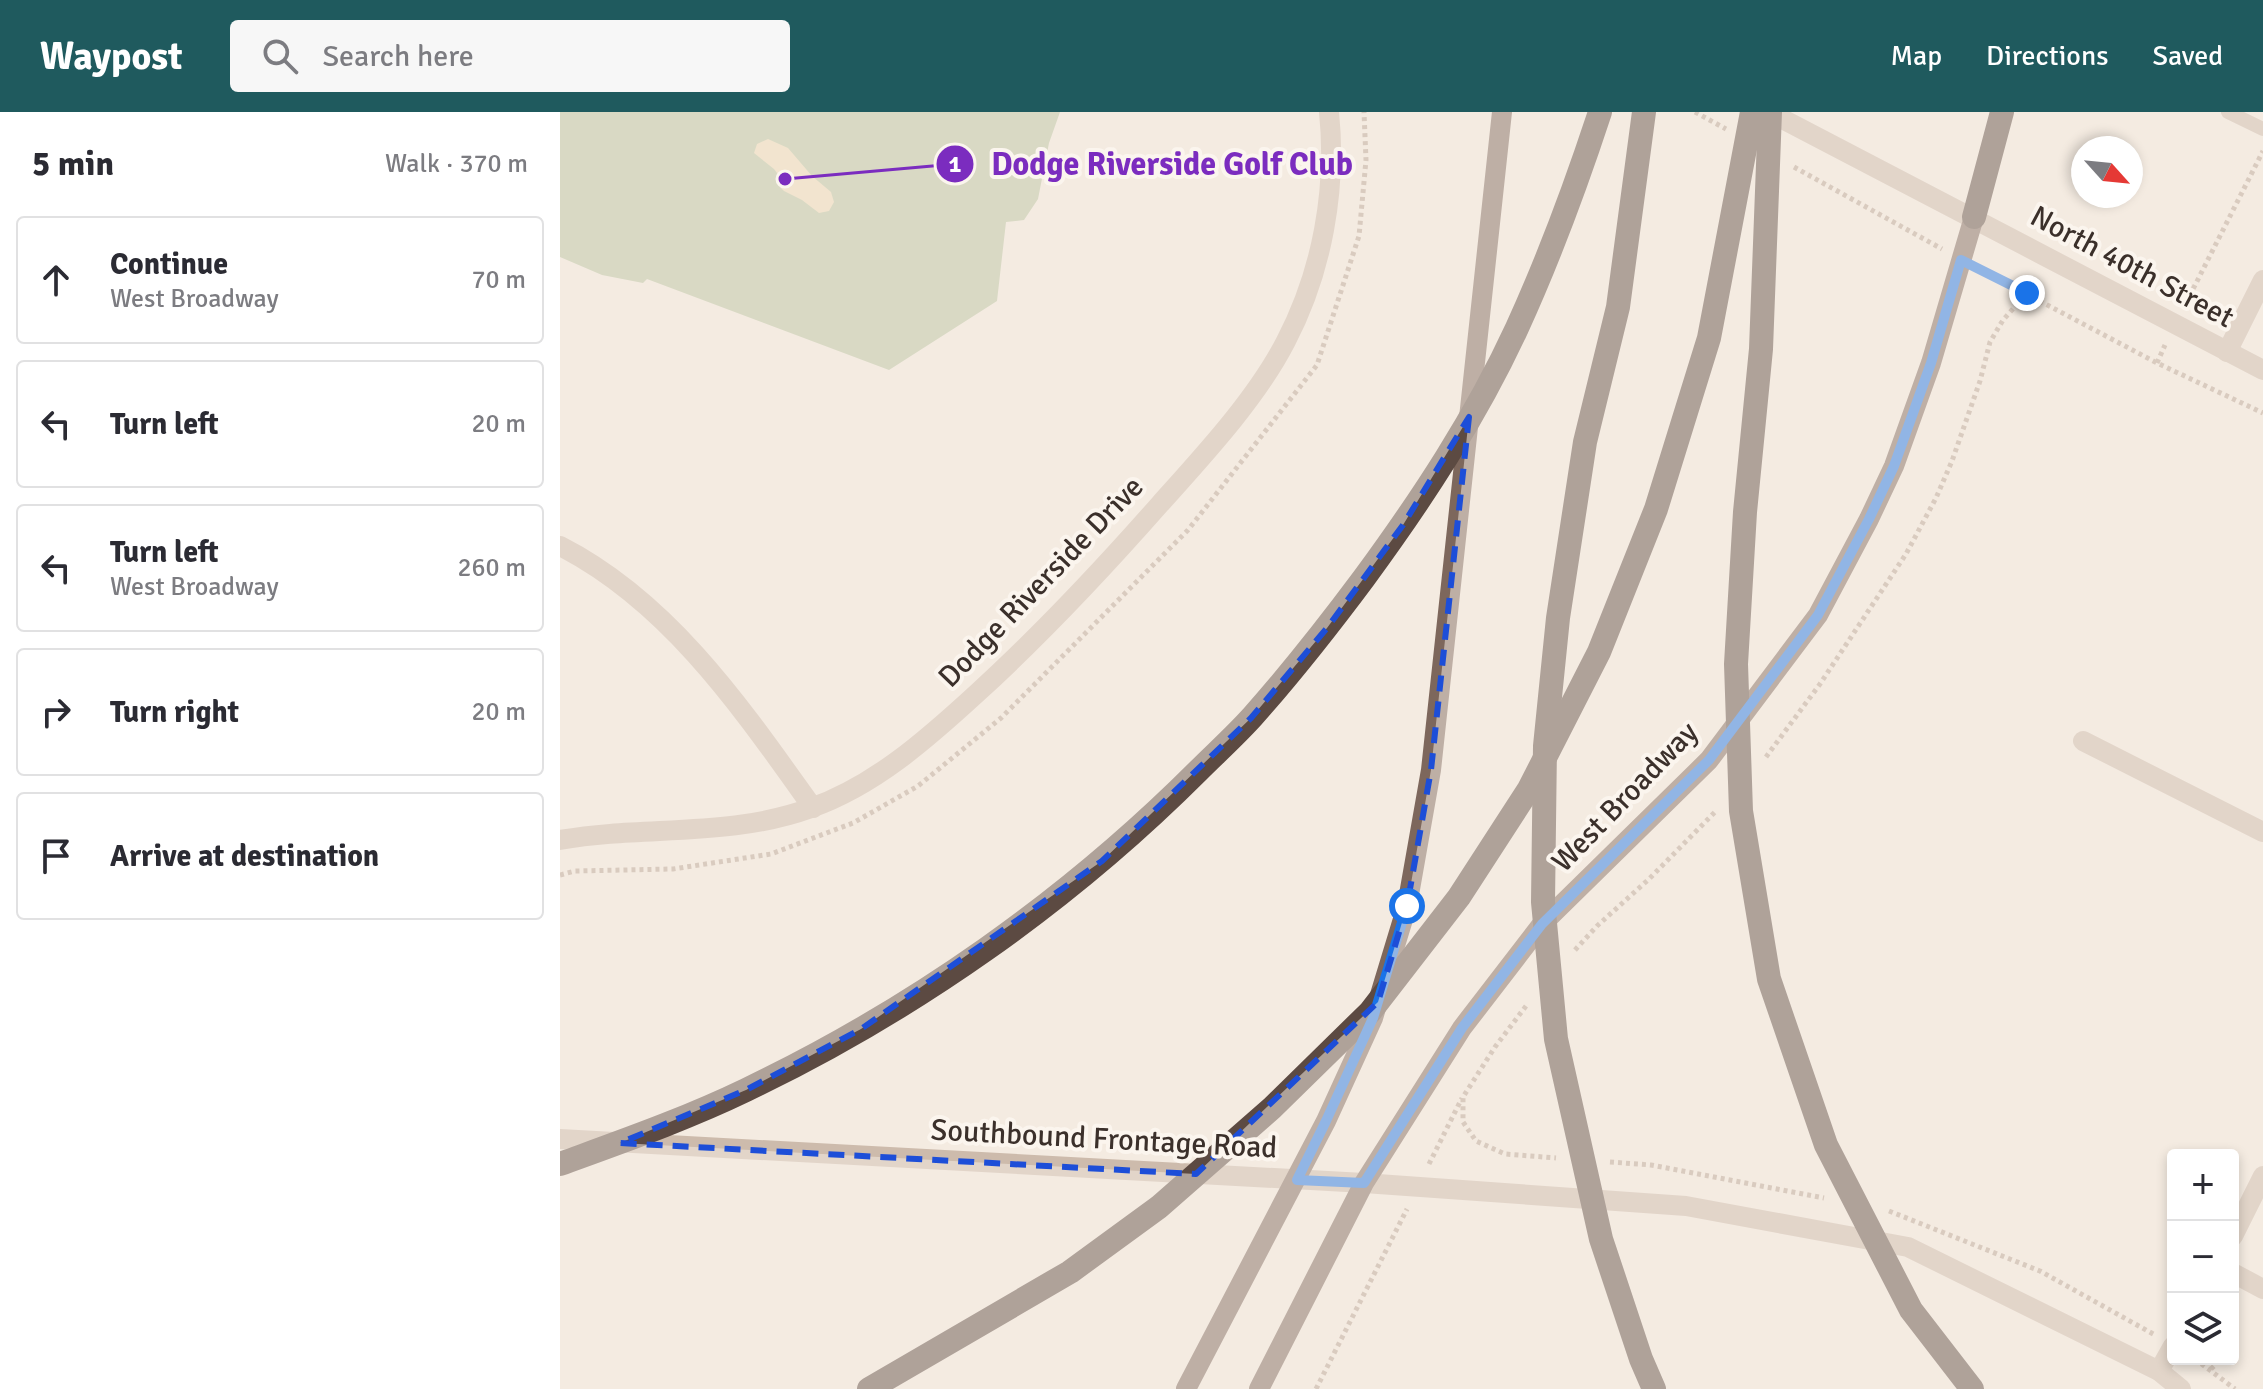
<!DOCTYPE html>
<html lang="en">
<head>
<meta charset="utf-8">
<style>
  body { margin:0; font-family:Signika,sans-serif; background:#f7f7f7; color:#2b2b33 }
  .controls { position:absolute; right:24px; bottom:24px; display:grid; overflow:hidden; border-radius:8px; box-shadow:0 4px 12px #0003 }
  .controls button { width:72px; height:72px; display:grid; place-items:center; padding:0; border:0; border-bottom:2px solid #e1e1e2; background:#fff; color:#2b2b33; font:40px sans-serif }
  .compass { position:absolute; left:1511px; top:24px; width:72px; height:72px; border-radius:50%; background:#fff; box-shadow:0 4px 12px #0003; rotate:117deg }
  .stop { position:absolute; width:24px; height:24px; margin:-18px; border:6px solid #1a73e8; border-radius:50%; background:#fff }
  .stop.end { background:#1a73e8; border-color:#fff; box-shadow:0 2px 8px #0008 }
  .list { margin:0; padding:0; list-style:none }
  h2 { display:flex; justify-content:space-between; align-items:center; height:104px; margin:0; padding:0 32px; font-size:34px }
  h2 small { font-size:26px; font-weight:400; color:#7c7c81 }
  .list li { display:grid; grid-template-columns:52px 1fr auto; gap:24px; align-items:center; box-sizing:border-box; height:128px; margin:0 16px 16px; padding:0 16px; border:2px solid #e1e1e2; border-radius:8px }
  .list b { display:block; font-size:30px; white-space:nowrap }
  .list p { margin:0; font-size:26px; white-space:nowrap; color:#7c7c81 }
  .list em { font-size:26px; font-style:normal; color:#7c7c81 }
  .icon { flex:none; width:44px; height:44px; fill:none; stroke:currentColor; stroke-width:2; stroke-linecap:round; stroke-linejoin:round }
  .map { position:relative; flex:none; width:1703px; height:1277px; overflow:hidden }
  header { display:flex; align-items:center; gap:48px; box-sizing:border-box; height:112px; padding:0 40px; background:#1f5a5e; color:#fff }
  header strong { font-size:38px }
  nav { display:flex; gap:44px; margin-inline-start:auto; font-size:28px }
  .search { width:560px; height:72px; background:#f7f7f7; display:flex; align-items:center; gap:20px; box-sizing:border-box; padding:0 28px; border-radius:8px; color:#7c7c81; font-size:30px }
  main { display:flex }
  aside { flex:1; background:#fff }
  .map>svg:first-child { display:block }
</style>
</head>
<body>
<header>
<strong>Waypost</strong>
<div class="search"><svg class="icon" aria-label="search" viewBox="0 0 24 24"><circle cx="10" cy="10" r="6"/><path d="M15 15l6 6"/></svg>Search here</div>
<nav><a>Map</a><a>Directions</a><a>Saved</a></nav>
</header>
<main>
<aside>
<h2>5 min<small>Walk · 370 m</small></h2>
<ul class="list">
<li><svg class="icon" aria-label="ahead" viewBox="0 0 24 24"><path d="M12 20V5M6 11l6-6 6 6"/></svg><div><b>Continue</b><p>West Broadway</p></div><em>70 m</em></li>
<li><svg class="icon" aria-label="left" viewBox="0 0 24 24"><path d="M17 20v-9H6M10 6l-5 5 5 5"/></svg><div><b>Turn left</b></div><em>20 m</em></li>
<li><svg class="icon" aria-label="left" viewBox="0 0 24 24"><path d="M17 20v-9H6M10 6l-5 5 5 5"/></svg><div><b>Turn left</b><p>West Broadway</p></div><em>260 m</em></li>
<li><svg class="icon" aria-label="right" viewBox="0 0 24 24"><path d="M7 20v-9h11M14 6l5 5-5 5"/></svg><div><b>Turn right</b></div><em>20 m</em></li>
<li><svg class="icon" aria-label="arrive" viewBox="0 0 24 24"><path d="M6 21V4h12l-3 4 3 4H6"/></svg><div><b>Arrive at destination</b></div></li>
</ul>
</aside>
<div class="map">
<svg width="1703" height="1277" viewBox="0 0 1703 1277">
  <rect width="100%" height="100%" fill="#f4ebe1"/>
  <!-- green -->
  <polygon fill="#b8c4a0" points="0,0 500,0 489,31 478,87 464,108 446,110 437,189 329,258 87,167 83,171 42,163 0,145"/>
  <!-- sand -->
  <polygon fill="#efdcb8" points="208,27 228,36 252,64 271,80 274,90 269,99 259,101 242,88 224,79 220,75 217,61 214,57 194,41 197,32"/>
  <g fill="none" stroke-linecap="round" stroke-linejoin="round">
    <!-- path -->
    <g stroke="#b9a596" stroke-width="5" stroke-dasharray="4 4" stroke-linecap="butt">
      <polyline points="1135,0 1166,17"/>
      <polyline points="1234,55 1382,137"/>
      <polyline points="1423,159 1597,251 1703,301"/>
      <polyline points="1626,191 1703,39"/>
      <polyline points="1597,251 1605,233"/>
      <polyline points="1206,645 1260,572 1346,442 1376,386 1392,349 1420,269 1430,230 1443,208 1467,181"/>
      <polyline points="0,763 15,759 113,757 211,742 293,711 358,674 441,606 628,418 757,253 799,124 806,48 804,0"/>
      <polyline points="1015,838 1037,814 1089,767 1156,699"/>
      <polyline points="966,894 935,935 903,985 903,1010 916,1029 945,1042 996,1046"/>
      <polyline points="1050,1050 1091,1053 1264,1086"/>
      <polyline points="869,1052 902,986"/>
      <polyline points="1329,1099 1480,1159 1595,1223"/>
      <polyline points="1635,1247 1675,1277"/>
      <polyline points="1651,1257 1661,1247"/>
      <polyline points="756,1277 847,1097"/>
    </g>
    <!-- service -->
    <polyline stroke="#cdbbac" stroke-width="14" points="1668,0 1703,17"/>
    <!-- minor -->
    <g stroke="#cdbbac" stroke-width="20">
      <polyline points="1667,240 1703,168"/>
      <path d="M0,434c110,56 183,164 253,262"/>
      <polyline points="1523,629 1703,720"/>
      <path d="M0,728c85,-15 168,-2 251,-32 63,-22 116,-69 164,-113 66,-60 126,-124 185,-191 43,-48 97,-106 126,-163 36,-69 51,-151 43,-229"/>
      <polyline points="1673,1124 1703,1064"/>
      <polyline points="1673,1161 1703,1177"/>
      <polyline points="1599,1259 1613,1234"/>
    </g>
    <!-- tertiary -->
    <g stroke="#cdbbac" stroke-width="20">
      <polyline points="1209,0 1703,258"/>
      <polyline points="0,1027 804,1071 1126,1094 1348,1135 1599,1259 1621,1277"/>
    </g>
    <!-- primary -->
    <g stroke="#7d675c" stroke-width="20">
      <polyline points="626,1277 766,1009 813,906 847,794 871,658 942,0"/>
      <polyline points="699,1277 804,1071 902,916 982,812 1149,648 1258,503 1309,407 1334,354 1371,251 1414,105"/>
    </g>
    <!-- motorway -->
    <polyline stroke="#5c4a42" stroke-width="24" points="1414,105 1442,0"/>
    <!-- motorway-bridge -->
    <g stroke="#5c4a42" stroke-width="24">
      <polyline points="1084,0 1058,195 1025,330 998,506 985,634 983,790 996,927 1041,1127 1081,1247 1094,1277"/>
      <polyline points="1210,0 1201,237 1185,400 1176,552 1181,699 1209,867 1266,1033 1351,1198 1412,1277"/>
      <path d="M0,1052c63,-23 126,-45 186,-74 167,-80 322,-189 452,-319 18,-18 38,-36 55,-55 39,-44 76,-91 111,-138 58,-79 112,-161 153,-250 32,-70 59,-143 83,-216"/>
      <polyline points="309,1277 510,1160 599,1095 712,996 810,900 899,785 969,677 1039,540 1096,397 1149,226 1192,0"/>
    </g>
  </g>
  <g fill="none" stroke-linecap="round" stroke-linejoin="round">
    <!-- route -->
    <polyline stroke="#1a73e8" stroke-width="10" points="847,794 813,906 766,1009 737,1068 804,1071 902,916 982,812 1149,648 1258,503 1309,407 1334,354 1371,251 1401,148 1467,181"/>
  </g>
  <!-- marked area -->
  <path d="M0 0H1703V1277H0ZM909,305l-38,353 -24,136 -29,96 -182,172 -576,-31 126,-53 115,-61 241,-168 149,-143 76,-90 76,-103z" fill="#f4ebe1" fill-opacity=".55" fill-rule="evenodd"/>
  <path fill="none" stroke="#1d4ed8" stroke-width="6" stroke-dasharray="16 10" stroke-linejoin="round" d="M909,305l-38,353 -24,136 -29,96 -182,172 -576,-31 126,-53 115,-61 241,-168 149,-143 76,-90 76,-103z"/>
  <g text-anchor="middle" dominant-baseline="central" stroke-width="8" stroke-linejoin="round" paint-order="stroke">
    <!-- street labels -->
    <g font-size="30" fill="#3b302b" stroke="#fbf5ee">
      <text transform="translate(1572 155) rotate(28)">North 40th Street</text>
      <text transform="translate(481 470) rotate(-46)">Dodge Riverside Drive</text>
      <text transform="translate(1065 685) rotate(-46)">West Broadway</text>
      <text transform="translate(544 1027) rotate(3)">Southbound Frontage Road</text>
    </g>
  </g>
  <!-- callouts -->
  <path fill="none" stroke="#7b2cbf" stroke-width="3" d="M225 67L395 52"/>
  <g fill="#7b2cbf" stroke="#fbf5ee" stroke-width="3">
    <circle cx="225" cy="67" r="8"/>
    <circle cx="395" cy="52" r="20"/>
  </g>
  <g font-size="24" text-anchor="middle" font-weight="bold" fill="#fff">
    <text x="395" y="60">1</text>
  </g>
  <g font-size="32" text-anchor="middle" font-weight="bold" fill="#7b2cbf" stroke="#fbf5ee" stroke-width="8" stroke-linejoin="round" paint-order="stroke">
    <text x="612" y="63">Dodge Riverside Golf Club</text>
  </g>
</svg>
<div class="controls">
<button>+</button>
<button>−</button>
<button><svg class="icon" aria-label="layers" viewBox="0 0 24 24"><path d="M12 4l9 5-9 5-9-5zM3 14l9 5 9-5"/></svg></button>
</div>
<svg class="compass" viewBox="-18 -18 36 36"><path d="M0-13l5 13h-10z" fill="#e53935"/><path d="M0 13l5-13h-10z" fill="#7c7c81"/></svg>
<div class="stop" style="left:847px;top:794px"></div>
<div class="stop end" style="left:1467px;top:181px"></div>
</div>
</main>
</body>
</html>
